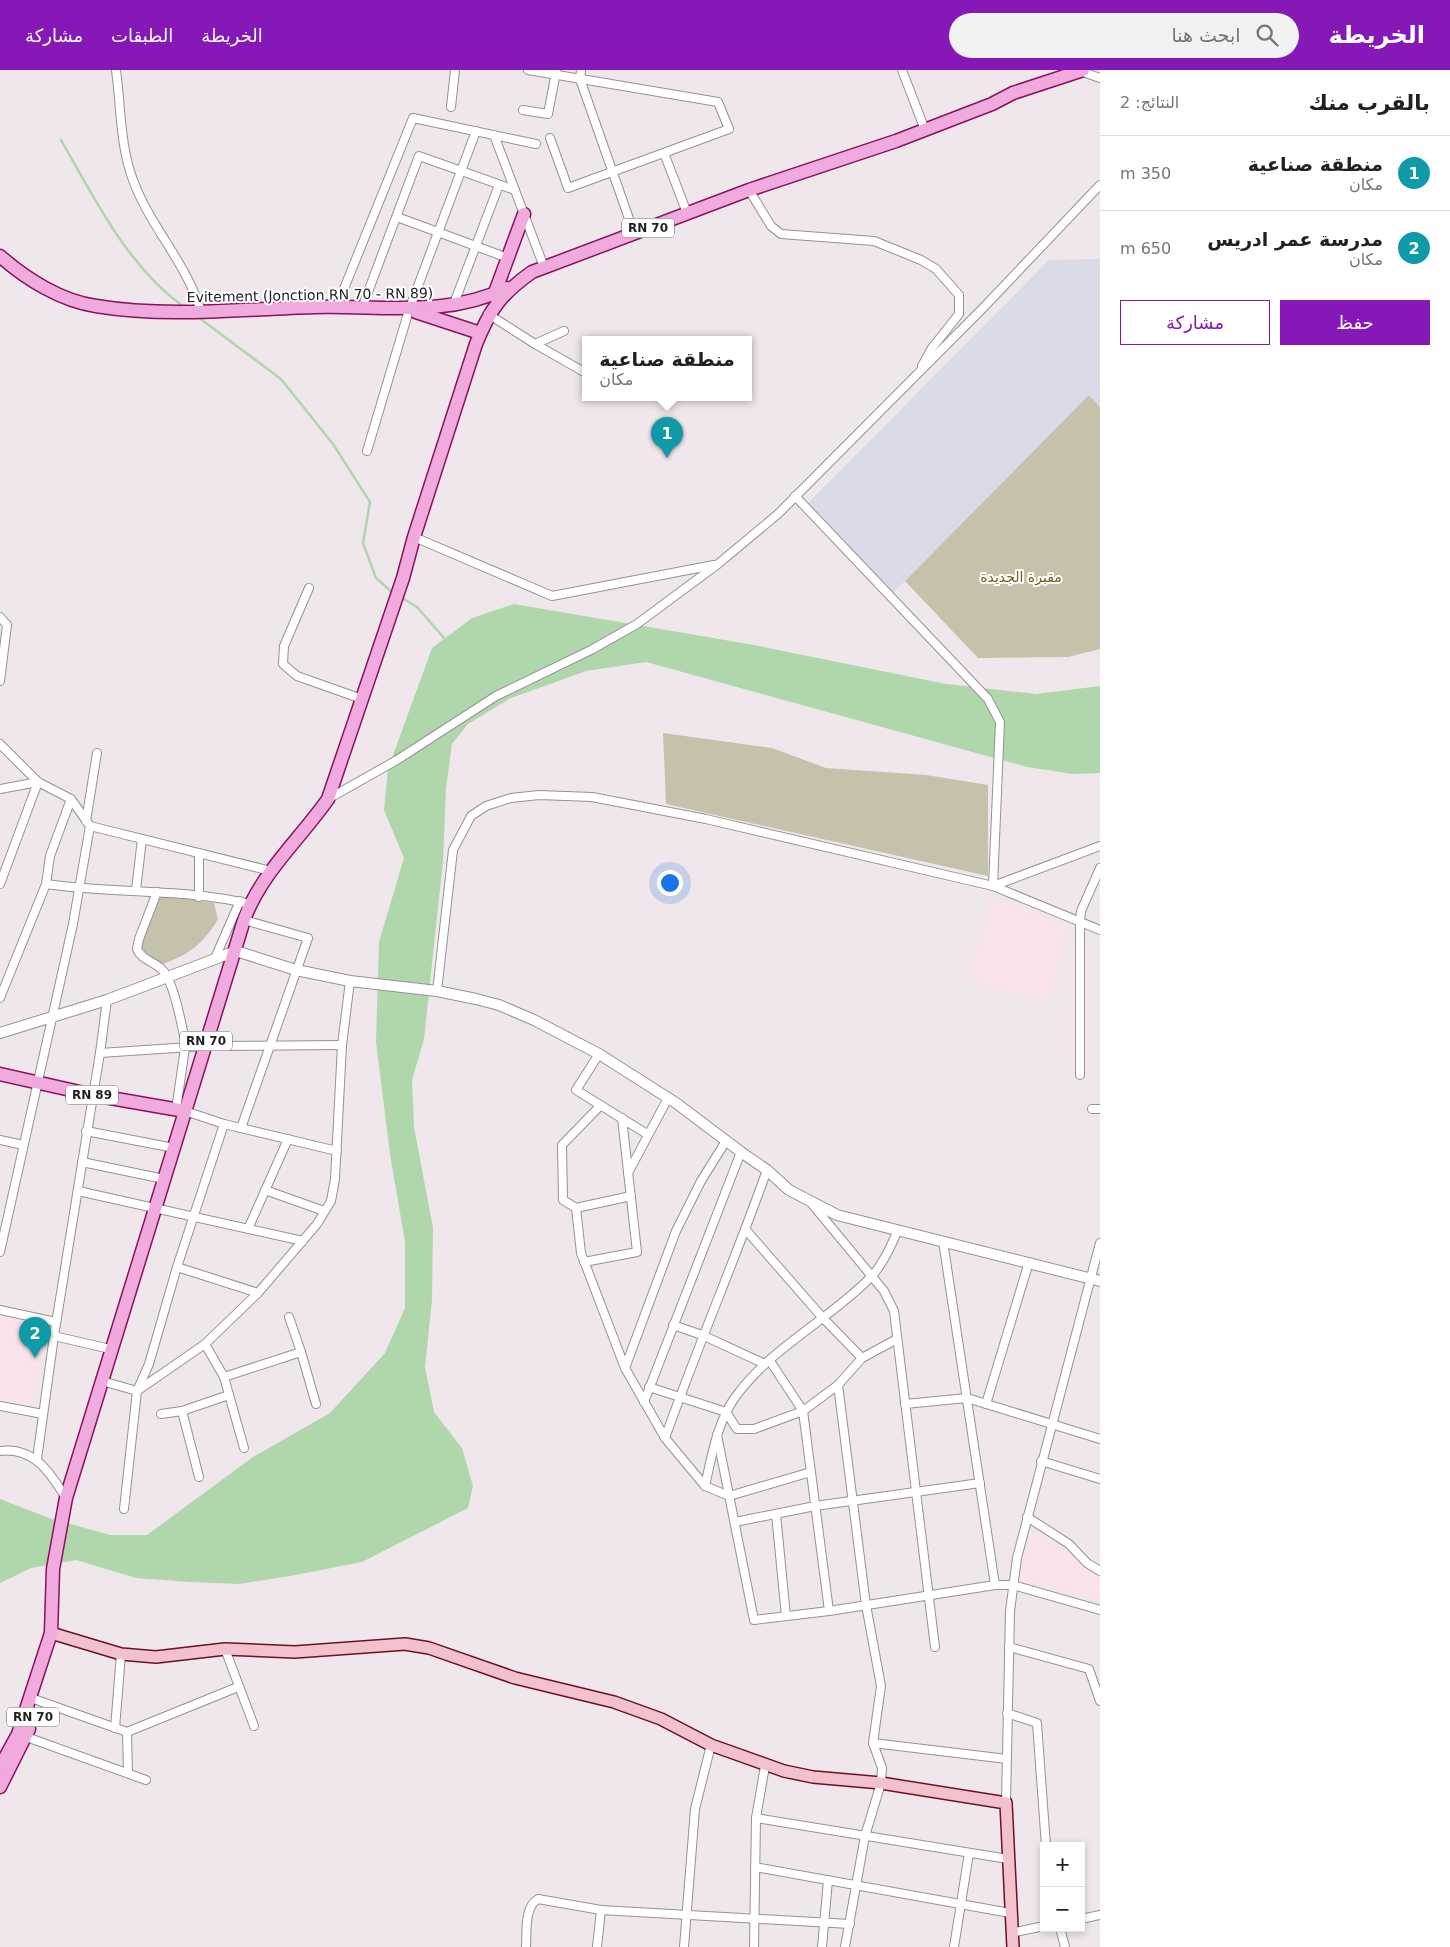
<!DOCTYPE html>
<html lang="ar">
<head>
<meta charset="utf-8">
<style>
  body { margin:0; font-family:"DejaVu Sans",Cairo,sans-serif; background:#f2f2f2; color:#202124; direction:rtl }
  .controls { position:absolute; right:15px; bottom:15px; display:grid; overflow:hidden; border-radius:0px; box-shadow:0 2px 8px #0003 }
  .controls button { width:45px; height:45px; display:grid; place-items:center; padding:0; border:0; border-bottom:1px solid #e0e0e0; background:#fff; color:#202124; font:25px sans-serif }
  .you { position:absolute; left:669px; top:812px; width:18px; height:18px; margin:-12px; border:4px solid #fff; border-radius:50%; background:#1a73e8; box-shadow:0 0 0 8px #1a73e833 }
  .badge { display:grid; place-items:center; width:32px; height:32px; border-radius:50%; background:#8618b7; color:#fff; font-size:16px; font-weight:700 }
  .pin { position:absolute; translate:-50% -41px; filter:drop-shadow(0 1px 2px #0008) }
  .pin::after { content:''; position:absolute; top:26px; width:18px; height:15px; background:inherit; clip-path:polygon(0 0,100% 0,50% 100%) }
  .popup { position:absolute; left:582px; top:266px; width:170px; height:65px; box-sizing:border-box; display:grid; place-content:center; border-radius:0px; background:#fff; filter:drop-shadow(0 1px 4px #0005); font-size:16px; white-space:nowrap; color:#757577 }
  .popup b { font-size:19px; color:#202124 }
  .popup::after { content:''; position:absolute; left:50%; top:100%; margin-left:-10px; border:10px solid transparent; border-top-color:#fff }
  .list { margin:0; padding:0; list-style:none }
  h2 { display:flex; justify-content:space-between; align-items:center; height:65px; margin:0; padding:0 20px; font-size:21px }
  h2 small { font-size:16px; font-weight:400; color:#757577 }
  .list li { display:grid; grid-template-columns:32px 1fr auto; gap:15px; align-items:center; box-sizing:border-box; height:75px; padding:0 20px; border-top:1px solid #e0e0e0 }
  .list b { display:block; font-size:19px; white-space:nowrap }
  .list p { margin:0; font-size:16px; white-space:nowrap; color:#757577 }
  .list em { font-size:16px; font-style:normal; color:#757577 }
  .actions { display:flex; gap:10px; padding:15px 20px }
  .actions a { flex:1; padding:11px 0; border:1px solid #8618b7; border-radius:0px; text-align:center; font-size:18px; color:#8618b7 }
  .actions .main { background:#8618b7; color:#fff }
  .icon { flex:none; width:28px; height:28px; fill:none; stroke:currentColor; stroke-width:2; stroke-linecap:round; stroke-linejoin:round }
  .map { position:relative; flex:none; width:1100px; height:1877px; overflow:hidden; direction:ltr }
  header { display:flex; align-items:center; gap:30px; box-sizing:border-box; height:70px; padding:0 25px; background:#8618b7; color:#fff }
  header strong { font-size:24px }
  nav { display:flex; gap:28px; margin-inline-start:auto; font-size:18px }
  .search { width:350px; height:45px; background:#f2f2f2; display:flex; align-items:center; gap:12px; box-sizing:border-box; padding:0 18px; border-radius:28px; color:#757577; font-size:19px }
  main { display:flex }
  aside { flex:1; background:#fff }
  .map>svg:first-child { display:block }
</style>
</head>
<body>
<header>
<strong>الخريطة</strong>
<div class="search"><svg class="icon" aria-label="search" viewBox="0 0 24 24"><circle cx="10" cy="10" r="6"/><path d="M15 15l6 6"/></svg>ابحث هنا</div>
<nav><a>الخريطة</a><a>الطبقات</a><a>مشاركة</a></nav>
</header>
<main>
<aside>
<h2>بالقرب منك<small>النتائج: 2</small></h2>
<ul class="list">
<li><span class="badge" style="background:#0f9aa8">1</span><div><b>منطقة صناعية</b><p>مكان</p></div><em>350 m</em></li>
<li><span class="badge" style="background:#0f9aa8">2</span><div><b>مدرسة عمر ادريس</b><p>مكان</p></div><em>650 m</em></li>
</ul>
<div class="actions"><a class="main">حفظ</a><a>مشاركة</a></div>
</aside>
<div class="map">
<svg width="1100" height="1877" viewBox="0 0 1100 1877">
  <rect width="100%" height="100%" fill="#efe7ec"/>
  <!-- industrial -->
  <polygon fill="#dadbe7" points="1100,189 1100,337 1089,325 892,524 808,433 1049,190"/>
  <!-- education -->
  <g fill="#fbe3eb">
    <polygon points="992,827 1066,856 1049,935 968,910"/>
    <polygon points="0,1244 47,1253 33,1337 0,1330"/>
    <polygon points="1030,1462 1055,1467 1053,1477 1065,1481 1100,1505 1100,1530 1019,1509"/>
  </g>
  <!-- cemetery -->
  <g fill="#c5c1ab">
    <polygon points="1089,325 1100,337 1100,579 1068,587 978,588 905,511"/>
    <polygon points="663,663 772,678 826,698 926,705 988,715 988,806 666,734"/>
    <path d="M166,826l48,7 4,17c-16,24 -28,34 -55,44l-20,-10 -4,-7 20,-50z"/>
  </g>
  <!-- water -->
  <polygon fill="#b0d7ac" points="514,534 754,575 946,614 1036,624 1100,616 1100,703 1073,704 1027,697 646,592 586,601 511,628 468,654 452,674 446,718 443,791 424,969 412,1010 414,1057 433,1158 432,1230 425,1297 434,1342 462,1378 473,1416 468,1438 362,1492 290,1506 239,1514 190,1512 136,1508 76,1490 31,1498 0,1513 0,1429 49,1448 110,1465 147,1465 253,1387 330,1343 385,1283 405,1238 405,1172 390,1084 376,972 379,872 404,788 384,740 388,699 432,578 472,548"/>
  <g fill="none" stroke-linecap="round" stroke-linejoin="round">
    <!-- stream -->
    <g stroke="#b0d7ac" stroke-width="2.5">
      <path d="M61,70c34,59 66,126 123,167"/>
      <polyline points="198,247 281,309 333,374 370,432 363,473 376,508 393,523"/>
      <polyline points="400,527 417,537 444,568"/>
    </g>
    <defs>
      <g id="minor">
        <path d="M116,0c5,36 4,76 17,110 17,47 54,83 68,132"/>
        <polyline points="528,0 718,32 729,59 568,118 550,68"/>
        <polyline points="581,0 580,9 634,163"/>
        <polyline points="902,0 925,60"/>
        <polyline points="1080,1 1100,8"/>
        <polyline points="451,37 455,0"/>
        <polyline points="523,40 548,44 556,2"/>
        <polyline points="494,65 544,197"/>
        <polyline points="664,83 687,143"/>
        <polyline points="749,120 771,156 781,164 874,171 921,190 936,199 959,225 959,244 932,278 922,296"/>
        <polyline points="397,147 508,188"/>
        <polyline points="337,236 413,48 536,74"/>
        <polyline points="453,236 499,115"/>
        <polyline points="362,238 419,86 515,120"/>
        <polyline points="488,244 535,274 564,261"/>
        <polyline points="535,274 586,303"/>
        <polyline points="367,381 409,240 476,61"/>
        <polyline points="795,426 988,629 1000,652 993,816 1100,776"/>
        <polyline points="414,467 552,526 714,495"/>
        <polyline points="309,518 284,576 283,594 297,606 362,629"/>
        <polyline points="0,547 7,555 0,611"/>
        <polyline points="0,674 38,712 71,729 90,756"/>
        <polyline points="0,719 38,712"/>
        <polyline points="328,729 397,690 496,626 591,580 637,554 718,494 778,444 983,238 1100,115"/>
        <polyline points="86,751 97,683"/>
        <polyline points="0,814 38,712"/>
        <path d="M46,814c68,10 137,4 204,20"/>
        <polyline points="136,820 142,769"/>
        <path d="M157,822l-18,47 -2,10c5,13 23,13 29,26 11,19 15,51 21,72"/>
        <polyline points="199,827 199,783"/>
        <polyline points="215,888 240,831"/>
        <polyline points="437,921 453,780 471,746 486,736 511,728 539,725 592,727 706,749 993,816 1100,860"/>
        <polyline points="0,928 46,814 50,786 71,729"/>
        <polyline points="100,983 205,976 342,975"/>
        <polyline points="599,984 576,1020 647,1064"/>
        <polyline points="1080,1005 1080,851 1081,841 1100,798"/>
        <polyline points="600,1036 562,1075 563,1130 576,1138 581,1183 625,1298 665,1368 705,1416 729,1426 811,1402"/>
        <polyline points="1092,1039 1100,1039"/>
        <polyline points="176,1040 185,978"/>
        <polyline points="185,1041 224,1054 337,1081"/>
        <polyline points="241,1058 308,868 244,850"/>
        <polyline points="86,1061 174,1078"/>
        <polyline points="0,1070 23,1075"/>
        <polyline points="82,1092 164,1109"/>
        <polyline points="628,1103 668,1028"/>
        <polyline points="265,1120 324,1141"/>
        <polyline points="78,1121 303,1171"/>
        <polyline points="812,1134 884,1221 894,1241 935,1577"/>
        <polyline points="576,1138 631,1126"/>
        <polyline points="248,1159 288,1069"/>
        <polyline points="746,1160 822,1247 862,1288"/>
        <polyline points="943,1171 995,1515"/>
        <polyline points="0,1182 73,854 90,756 271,801"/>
        <polyline points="584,1192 637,1182 622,1048"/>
        <polyline points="177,1197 258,1223"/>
        <polyline points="0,1240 56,1252"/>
        <polyline points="673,1255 702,1265 765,1294"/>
        <polyline points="54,1266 110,1279"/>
        <polyline points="205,1274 224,1307 244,1378"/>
        <polyline points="301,1282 316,1334"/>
        <polyline points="770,1291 803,1341 829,1541"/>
        <polyline points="625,1298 676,1161 701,1111 726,1071"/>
        <polyline points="224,1307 301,1282 289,1247"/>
        <polyline points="102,1311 137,1321 205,1274 258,1223 317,1154 331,1131 335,1109 342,975 350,911"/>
        <polyline points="838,1315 866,1535 881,1616 873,1673 882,1698 881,1713 865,1766 845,1877"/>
        <polyline points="649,1317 726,1342 737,1359 754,1359 803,1341 838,1315 862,1288 897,1269"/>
        <polyline points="644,1332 741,1082"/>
        <polyline points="905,1334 967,1328 1100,1369"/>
        <polyline points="986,1334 1029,1192"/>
        <polyline points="0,1336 43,1344"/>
        <polyline points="182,1341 199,1407"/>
        <polyline points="161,1344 182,1341 229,1325"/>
        <polyline points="717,1365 754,1550 829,1541 995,1515 1013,1515 1100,1540"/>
        <path d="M665,1368c32,-90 70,-178 102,-268"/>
        <path d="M0,1381c34,-4 50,21 66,47"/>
        <polyline points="37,1389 54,1266 100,983 107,930"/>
        <polyline points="1041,1391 1100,1409"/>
        <path d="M705,1416c7,-31 12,-64 31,-90 36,-49 94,-77 135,-119 12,-13 20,-31 27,-47"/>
        <polyline points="124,1439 137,1321 149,1294 177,1197 224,1054"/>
        <polyline points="776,1444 786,1546"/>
        <polyline points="1027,1447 1069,1474 1087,1493 1100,1501"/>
        <polyline points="735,1452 815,1436 980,1413"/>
        <polyline points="1009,1577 1089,1599 1100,1631"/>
        <polyline points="225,1579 254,1656"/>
        <polyline points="31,1628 127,1662 238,1617"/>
        <polyline points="1007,1643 1037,1653 1046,1776"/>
        <polyline points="115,1658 121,1584"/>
        <polyline points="127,1662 128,1703"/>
        <polyline points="21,1665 146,1710"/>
        <polyline points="873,1673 1007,1689"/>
        <polyline points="1006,1733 1010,1541 1017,1488 1100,1173"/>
        <polyline points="756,1748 1008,1789"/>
        <polyline points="755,1797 1010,1843"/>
        <polyline points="1081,1849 1100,1845"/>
        <polyline points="1060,1858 1065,1877"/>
        <polyline points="1011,1863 1044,1856"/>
        <path d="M526,1877c1,-15 -2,-40 12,-48l63,11"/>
        <polyline points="597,1877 601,1840 850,1854"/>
        <polyline points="684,1877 695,1739 711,1675"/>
        <polyline points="754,1877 756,1748 765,1696"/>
        <polyline points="822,1877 828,1810"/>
        <polyline points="954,1877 969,1783"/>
      </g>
      <polyline id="tertiary" points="0,963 107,930 236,881 296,900 350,911 437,921 476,929 499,935 534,950 599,984 676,1033 741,1082 767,1100 789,1120 837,1145 1100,1211"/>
      <polyline id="secondary" points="51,1563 121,1584 156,1587 225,1579 295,1582 405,1574 429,1578 515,1608 614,1632 661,1649 711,1675 784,1701 813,1707 881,1713 1006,1733 1013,1877"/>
      <g id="primary">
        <path d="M0,186c26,23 61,45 96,50 72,12 146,3 218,1 67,-2 131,11 193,-19"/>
        <polyline points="494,225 524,144"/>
        <polyline points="416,242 480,263"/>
        <polyline points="0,1004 93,1025 185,1041"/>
        <path d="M0,1697l18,-33 33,-101 2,-64 13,-71 178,-578c17,-47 56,-81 84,-121l75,-221 11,-41 62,-193c14,-35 25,-50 56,-72l217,-82 147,-49 96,-37 21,-11 70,-23"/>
        <polyline points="0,1717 29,1659"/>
      </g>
    </defs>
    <!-- minor casing -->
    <use href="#minor" stroke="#939393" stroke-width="10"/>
    <!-- tertiary casing -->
    <use href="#tertiary" stroke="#939393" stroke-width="12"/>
    <!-- secondary casing -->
    <use href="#secondary" stroke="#6a1224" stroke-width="14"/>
    <!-- primary casing -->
    <use href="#primary" stroke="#89125e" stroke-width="15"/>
    <!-- minor -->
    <use href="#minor" stroke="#fff" stroke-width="8"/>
    <!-- tertiary -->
    <use href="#tertiary" stroke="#fff" stroke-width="10"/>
    <!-- secondary -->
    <use href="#secondary" stroke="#f2c1ce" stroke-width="11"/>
    <!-- primary -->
    <use href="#primary" stroke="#f1aade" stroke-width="12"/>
  </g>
  <g text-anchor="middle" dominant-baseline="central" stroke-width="4" stroke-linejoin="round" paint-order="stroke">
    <!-- shield labels -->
    <g fill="#fff" stroke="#626262" stroke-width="1">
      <rect x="622" y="148.5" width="52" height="19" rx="4"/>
      <rect x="180" y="961.5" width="52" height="19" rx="4"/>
      <rect x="66" y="1015.5" width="52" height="19" rx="4"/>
      <rect x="7" y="1637.5" width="52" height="19" rx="4"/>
    </g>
    <g font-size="12" font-weight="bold" fill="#1f1f1f">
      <text x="648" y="158">RN 70</text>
      <text x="206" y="971">RN 70</text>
      <text x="92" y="1025">RN 89</text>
      <text x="33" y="1647">RN 70</text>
    </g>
    <!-- street labels -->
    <g font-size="14" fill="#1f1f1f" stroke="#fff">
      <text transform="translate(310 225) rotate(-1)">Evitement (Jonction RN 70 - RN 89)</text>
    </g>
    <!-- park labels -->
    <g font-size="14" fill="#725e19" stroke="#fff">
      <text x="1021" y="507">مقبرة الجديدة</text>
    </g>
  </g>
</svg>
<div class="controls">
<button>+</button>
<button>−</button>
</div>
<div class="you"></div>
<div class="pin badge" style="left:667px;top:388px;background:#0f9aa8">1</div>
<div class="popup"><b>منطقة صناعية</b>مكان</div>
<div class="pin badge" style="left:35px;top:1288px;background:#0f9aa8">2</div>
</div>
</main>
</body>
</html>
